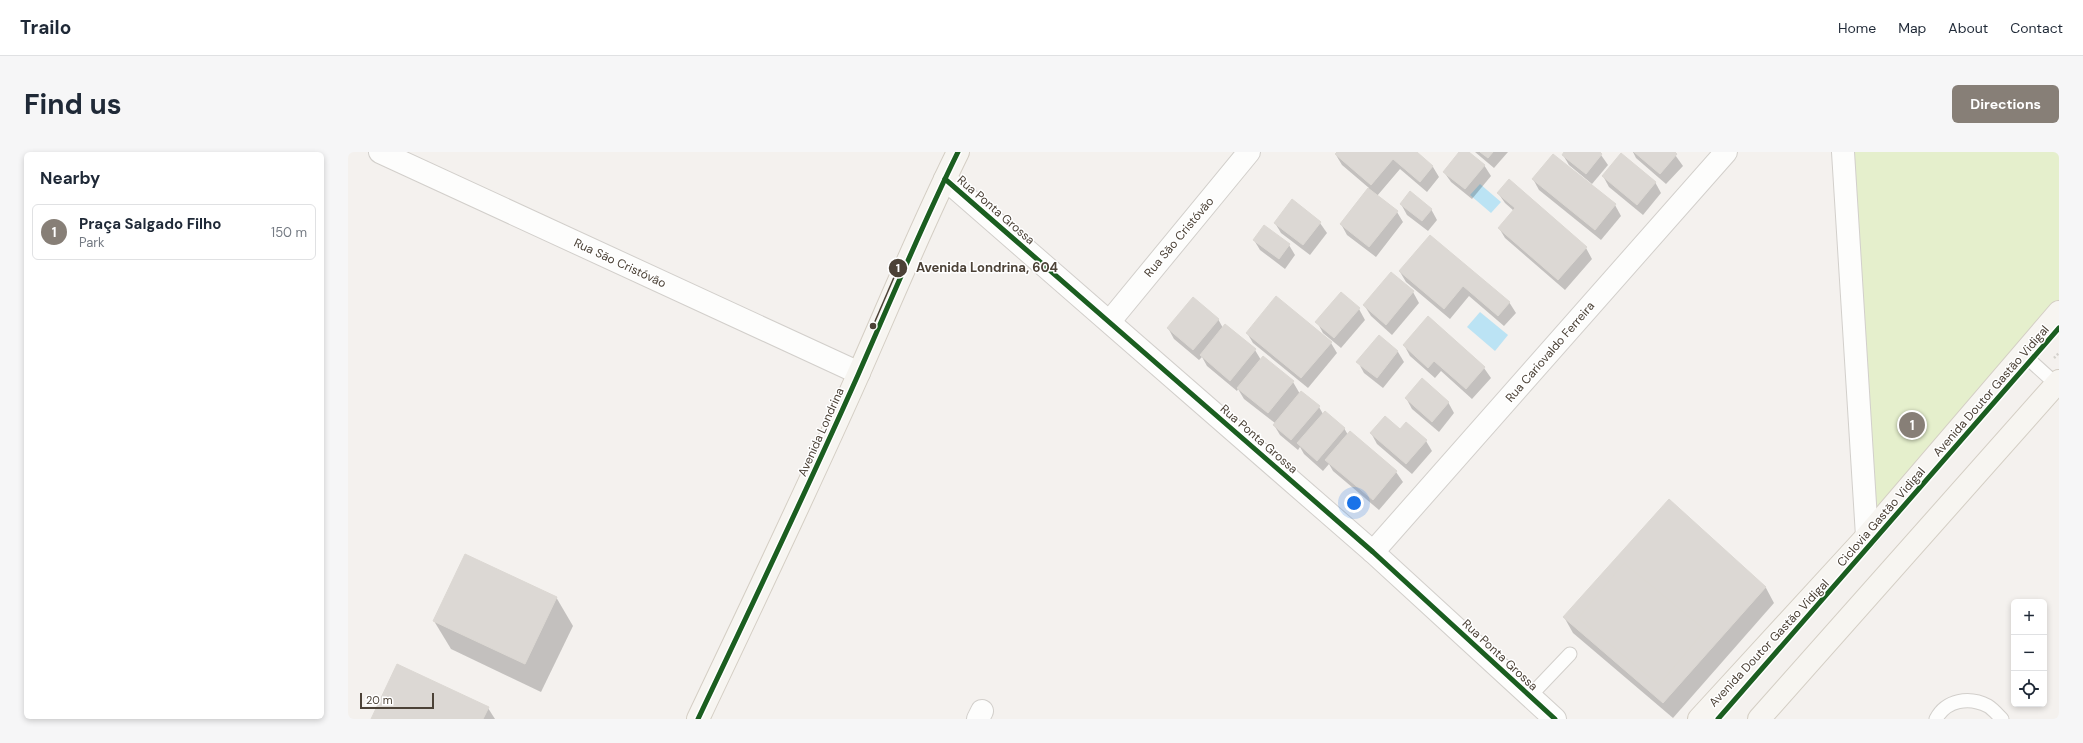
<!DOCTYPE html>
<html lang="en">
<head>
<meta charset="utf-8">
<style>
  body { margin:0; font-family:"DM Sans",sans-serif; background:#f6f6f7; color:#1f2937 }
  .controls { position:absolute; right:12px; bottom:12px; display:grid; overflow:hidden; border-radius:6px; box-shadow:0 2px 6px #0003 }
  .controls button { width:36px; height:36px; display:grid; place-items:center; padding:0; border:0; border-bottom:1px solid #e0e1e3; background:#fff; color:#1f2937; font:20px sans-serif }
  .scale { position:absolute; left:12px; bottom:10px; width:74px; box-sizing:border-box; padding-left:4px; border:2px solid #4c4237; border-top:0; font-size:11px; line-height:14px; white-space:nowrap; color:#4c4237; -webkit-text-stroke:3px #fff; paint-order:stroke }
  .you { position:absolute; left:1006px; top:351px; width:14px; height:14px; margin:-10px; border:3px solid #fff; border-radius:50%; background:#1a73e8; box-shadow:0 0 0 6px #1a73e833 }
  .badge { display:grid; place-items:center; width:26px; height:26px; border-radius:50%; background:#877f77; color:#fff; font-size:13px; font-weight:700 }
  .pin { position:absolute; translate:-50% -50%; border:2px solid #fff; box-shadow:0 1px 4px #0006 }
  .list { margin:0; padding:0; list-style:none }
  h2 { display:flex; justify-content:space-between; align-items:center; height:52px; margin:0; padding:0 16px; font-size:17px }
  h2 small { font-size:13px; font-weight:400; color:#747a83 }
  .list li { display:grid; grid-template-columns:26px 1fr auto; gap:12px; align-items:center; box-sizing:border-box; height:56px; margin:0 8px 8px; padding:0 8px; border:1px solid #e0e1e3; border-radius:6px }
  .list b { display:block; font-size:15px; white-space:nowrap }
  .list p { margin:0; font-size:13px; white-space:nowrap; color:#747a83 }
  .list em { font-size:13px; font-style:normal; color:#747a83 }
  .icon { flex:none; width:22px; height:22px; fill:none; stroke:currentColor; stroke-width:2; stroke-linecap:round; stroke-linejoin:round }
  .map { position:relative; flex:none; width:1711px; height:567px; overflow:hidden; border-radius:6px }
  header { display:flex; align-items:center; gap:24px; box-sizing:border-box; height:56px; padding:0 20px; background:#fff; border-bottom:1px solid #e0e1e3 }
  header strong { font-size:19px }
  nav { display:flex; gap:22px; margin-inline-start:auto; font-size:14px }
  .intro { display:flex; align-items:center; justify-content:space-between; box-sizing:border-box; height:96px; padding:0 24px }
  h1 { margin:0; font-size:28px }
  .button { padding:10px 18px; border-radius:6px; background:#877f77; color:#fff; font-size:14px; font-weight:700 }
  main { display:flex; gap:24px; padding:0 24px }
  aside { flex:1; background:#fff; border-radius:6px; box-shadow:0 2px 6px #0003 }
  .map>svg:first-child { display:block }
</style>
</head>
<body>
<header>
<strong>Trailo</strong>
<nav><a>Home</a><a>Map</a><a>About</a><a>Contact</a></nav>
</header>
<div class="intro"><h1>Find us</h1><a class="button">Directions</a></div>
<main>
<aside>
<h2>Nearby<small></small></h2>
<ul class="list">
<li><span class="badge">1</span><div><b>Praça Salgado Filho</b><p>Park</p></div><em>150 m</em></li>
</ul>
</aside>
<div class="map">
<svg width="1711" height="567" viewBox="0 0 1711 567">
  <rect width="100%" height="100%" fill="#f4f1ee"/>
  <!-- green -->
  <polygon fill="#e5efcc" points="1495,0 1711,0 1711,163 1519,384"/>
  <!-- water -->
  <g fill="#bbe3f4">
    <polygon points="1132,32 1153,50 1143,61 1122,43"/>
    <polygon points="1132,160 1160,183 1147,199 1119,175"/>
  </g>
  <!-- shadow -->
  <g fill="#0003">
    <polygon points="990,0 1067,0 1085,15 1091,25 1079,40 1052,17 1029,44 1049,60 1055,70 1028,105 999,83 993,72 1021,36 994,13 988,3"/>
    <polygon points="1112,0 1120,0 1136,13 1143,24 1124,47 1103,30 1096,20"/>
    <polygon points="1127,0 1160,0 1146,16"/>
    <polygon points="1217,0 1251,0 1260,13 1244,32 1221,13 1215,3"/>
    <polygon points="1285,0 1325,0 1335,14 1318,32 1288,6"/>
    <polygon points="1255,24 1307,30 1313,41 1295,63 1261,35"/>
    <polygon points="1185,27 1267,53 1273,64 1253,88 1191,38"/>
    <polygon points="1161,29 1238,96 1244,107 1217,138 1157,86 1151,76 1166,59 1157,51 1150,41"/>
    <polygon points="1053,52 1083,57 1089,68 1080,79 1059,63"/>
    <polygon points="927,71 972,71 979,81 962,103 933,81"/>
    <polygon points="1082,84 1161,150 1168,161 1156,174 1121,144 1102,167 1058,130 1052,120"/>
    <polygon points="906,88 941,93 947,103 937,117 912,98"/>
    <polygon points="1065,140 1071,151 1044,183 1023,164 1016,153"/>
    <polygon points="1011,157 1017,168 993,196 975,181 969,170"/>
    <polygon points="1081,166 1136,216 1143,226 1124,247 1093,219 1087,226 1062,204 1056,193"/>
    <polygon points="870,167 875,176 907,198 913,208 945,230 952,242 971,255 975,262 996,276 1000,283 1002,281 1048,320 1055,330 1031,358 985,319 981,312 975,319 956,302 952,295 950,298 932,283 926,273 927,271 896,247 890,237 889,239 859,214 854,205 851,208 826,187 820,176"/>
    <polygon points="899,181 983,191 989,201 960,236 905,191"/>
    <polygon points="1031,184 1050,200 1056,210 1035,236 1016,221 1010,210"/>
    <polygon points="1058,246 1100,250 1106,261 1091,280 1064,257"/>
    <polygon points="1023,281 1078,289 1084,299 1064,322 1029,292"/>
    <polygon points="1321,349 1418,436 1426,451 1325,566 1225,481 1216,465"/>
    <polygon points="208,445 225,474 193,540 103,497 86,469"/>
    <polygon points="140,556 147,567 24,567"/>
  </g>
  <!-- building -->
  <g fill="#dcd8d4" stroke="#dcd8d3">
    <polygon points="989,0 1069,0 1085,14 1072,30 1045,7 1023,33 987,2"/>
    <polygon points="1111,0 1121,0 1137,13 1117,37 1095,20"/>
    <polygon points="1132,0 1145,0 1140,6"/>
    <polygon points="1216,0 1252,0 1254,2 1238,22 1214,3"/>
    <polygon points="1286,0 1327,0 1329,2 1312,22"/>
    <polygon points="1273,1 1308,30 1289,53 1254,24"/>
    <polygon points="1205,2 1268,52 1247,78 1184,27"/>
    <polygon points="1161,27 1239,95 1210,128 1150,76 1167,56 1149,41"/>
    <polygon points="1020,36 1050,59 1021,95 992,72"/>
    <polygon points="1062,39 1084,57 1074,69 1052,52"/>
    <polygon points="944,47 973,70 955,93 926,71"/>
    <polygon points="916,73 942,92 931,107 905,88"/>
    <polygon points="1082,83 1162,150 1150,164 1115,134 1096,157 1051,119"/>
    <polygon points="1043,120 1066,139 1038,173 1015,153"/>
    <polygon points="993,140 1012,156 986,186 967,170"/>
    <polygon points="928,144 984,190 953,226 898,181"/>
    <polygon points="845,145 871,167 845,198 819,176"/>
    <polygon points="1080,164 1137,215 1118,237 1086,209 1080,216 1055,193"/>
    <polygon points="877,172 908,197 882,229 852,203"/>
    <polygon points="1031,183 1050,199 1029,226 1008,210"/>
    <polygon points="915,204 946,229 920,261 889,236"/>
    <polygon points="1074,226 1101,250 1084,270 1057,246"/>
    <polygon points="953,239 972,254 943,288 925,273"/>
    <polygon points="977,259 997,276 969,309 949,291"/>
    <polygon points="1037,264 1052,277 1058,270 1079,288 1058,312 1022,281"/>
    <polygon points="1002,279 1049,319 1025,348 977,308"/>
    <polygon points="1321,347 1418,435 1315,551 1215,465"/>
    <polygon points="117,402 209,445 177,512 85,469"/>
    <polygon points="1276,411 1357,478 1311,533 1230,466"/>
    <polygon points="49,512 141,555 135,567 23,567"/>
  </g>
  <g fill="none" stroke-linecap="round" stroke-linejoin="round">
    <defs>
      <g id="lane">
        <polyline points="1675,202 1708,232"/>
        <polyline points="1182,544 1222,502"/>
        <path d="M1588,567c10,-19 33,-23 52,-13 5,3 10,9 14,13"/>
      </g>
      <g id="street">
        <polyline points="32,0 511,221"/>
        <polyline points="1495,0 1519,384"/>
        <polyline points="597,27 1025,400 1207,567"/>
        <polyline points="762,169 901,0"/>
        <polyline points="1025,400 1378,0"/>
        <polyline points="630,567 634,559"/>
      </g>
      <g id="secondary">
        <path d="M350,567c54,-114 109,-229 160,-344 33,-75 64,-150 100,-223"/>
        <polyline points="1351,567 1519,384 1711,160"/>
        <polyline points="1411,567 1711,229"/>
      </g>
    </defs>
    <!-- lane casing -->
    <use href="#lane" stroke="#d2cfcb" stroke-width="15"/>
    <!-- street casing -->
    <use href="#street" stroke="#d2cfcb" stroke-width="24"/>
    <!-- secondary casing -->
    <use href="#secondary" stroke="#d4cec4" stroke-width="24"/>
    <!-- path -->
    <polyline stroke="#d4d1cc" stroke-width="2.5" stroke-dasharray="2 2" stroke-linecap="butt" points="1706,206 1711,201"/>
    <!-- lane -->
    <use href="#lane" stroke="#fdfdfc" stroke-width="13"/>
    <!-- street -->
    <use href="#street" stroke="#fdfdfc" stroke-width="22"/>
    <!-- secondary -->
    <use href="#secondary" stroke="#f7f5f1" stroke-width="22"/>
    <defs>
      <g id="cycleway">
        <polyline points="597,27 1025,400 1207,567"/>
        <path d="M350,567c54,-114 109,-229 160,-344 33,-75 64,-150 100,-223"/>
        <polyline points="1370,567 1711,176"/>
      </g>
    </defs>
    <!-- cycleway casing -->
    <use href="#cycleway" stroke="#fff" stroke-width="8"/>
    <!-- cycleway -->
    <use href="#cycleway" stroke="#1b5e20" stroke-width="5"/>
  </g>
  <g text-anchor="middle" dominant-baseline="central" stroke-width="3" stroke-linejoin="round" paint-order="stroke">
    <!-- street labels -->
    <g font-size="12" fill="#4c4237" stroke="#fff">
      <text transform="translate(648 58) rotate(41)">Rua Ponta Grossa</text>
      <text transform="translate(831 85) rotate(-50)">Rua São Cristóvão</text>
      <text transform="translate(272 111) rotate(25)">Rua São Cristóvão</text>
      <text transform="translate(1202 200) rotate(-49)">Rua Cariovaldo Ferreira</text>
      <text transform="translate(1643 239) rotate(-49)">Avenida Doutor Gastão Vidigal</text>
      <text transform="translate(473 280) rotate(-66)">Avenida Londrina</text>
      <text transform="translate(911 287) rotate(41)">Rua Ponta Grossa</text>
      <text transform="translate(1533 365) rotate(-49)">Ciclovia Gastão Vidigal</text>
      <text transform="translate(1421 491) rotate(-47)">Avenida Doutor Gastão Vidigal</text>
      <text transform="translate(1152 503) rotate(43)">Rua Ponta Grossa</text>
    </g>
  </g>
  <!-- callouts -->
  <path fill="none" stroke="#4c4237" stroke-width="1.5" d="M525 174L550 116"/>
  <g fill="#4c4237" stroke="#fff" stroke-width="1.5">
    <circle cx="525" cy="174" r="4"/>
    <circle cx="550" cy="116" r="10"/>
  </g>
  <g font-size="12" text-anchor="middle" font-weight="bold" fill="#fff">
    <text x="550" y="120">1</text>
  </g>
  <g font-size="13" text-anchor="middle" font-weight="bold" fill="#4c4237" stroke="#fff" stroke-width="3" stroke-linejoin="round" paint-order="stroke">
    <text x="639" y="120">Avenida Londrina, 604</text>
  </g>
</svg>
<div class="controls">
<button>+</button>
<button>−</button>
<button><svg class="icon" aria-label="locate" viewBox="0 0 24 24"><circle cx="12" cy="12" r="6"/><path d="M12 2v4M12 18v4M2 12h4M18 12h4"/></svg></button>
</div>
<div class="scale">20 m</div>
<div class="you"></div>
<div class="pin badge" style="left:1564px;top:273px">1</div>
</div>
</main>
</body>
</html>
